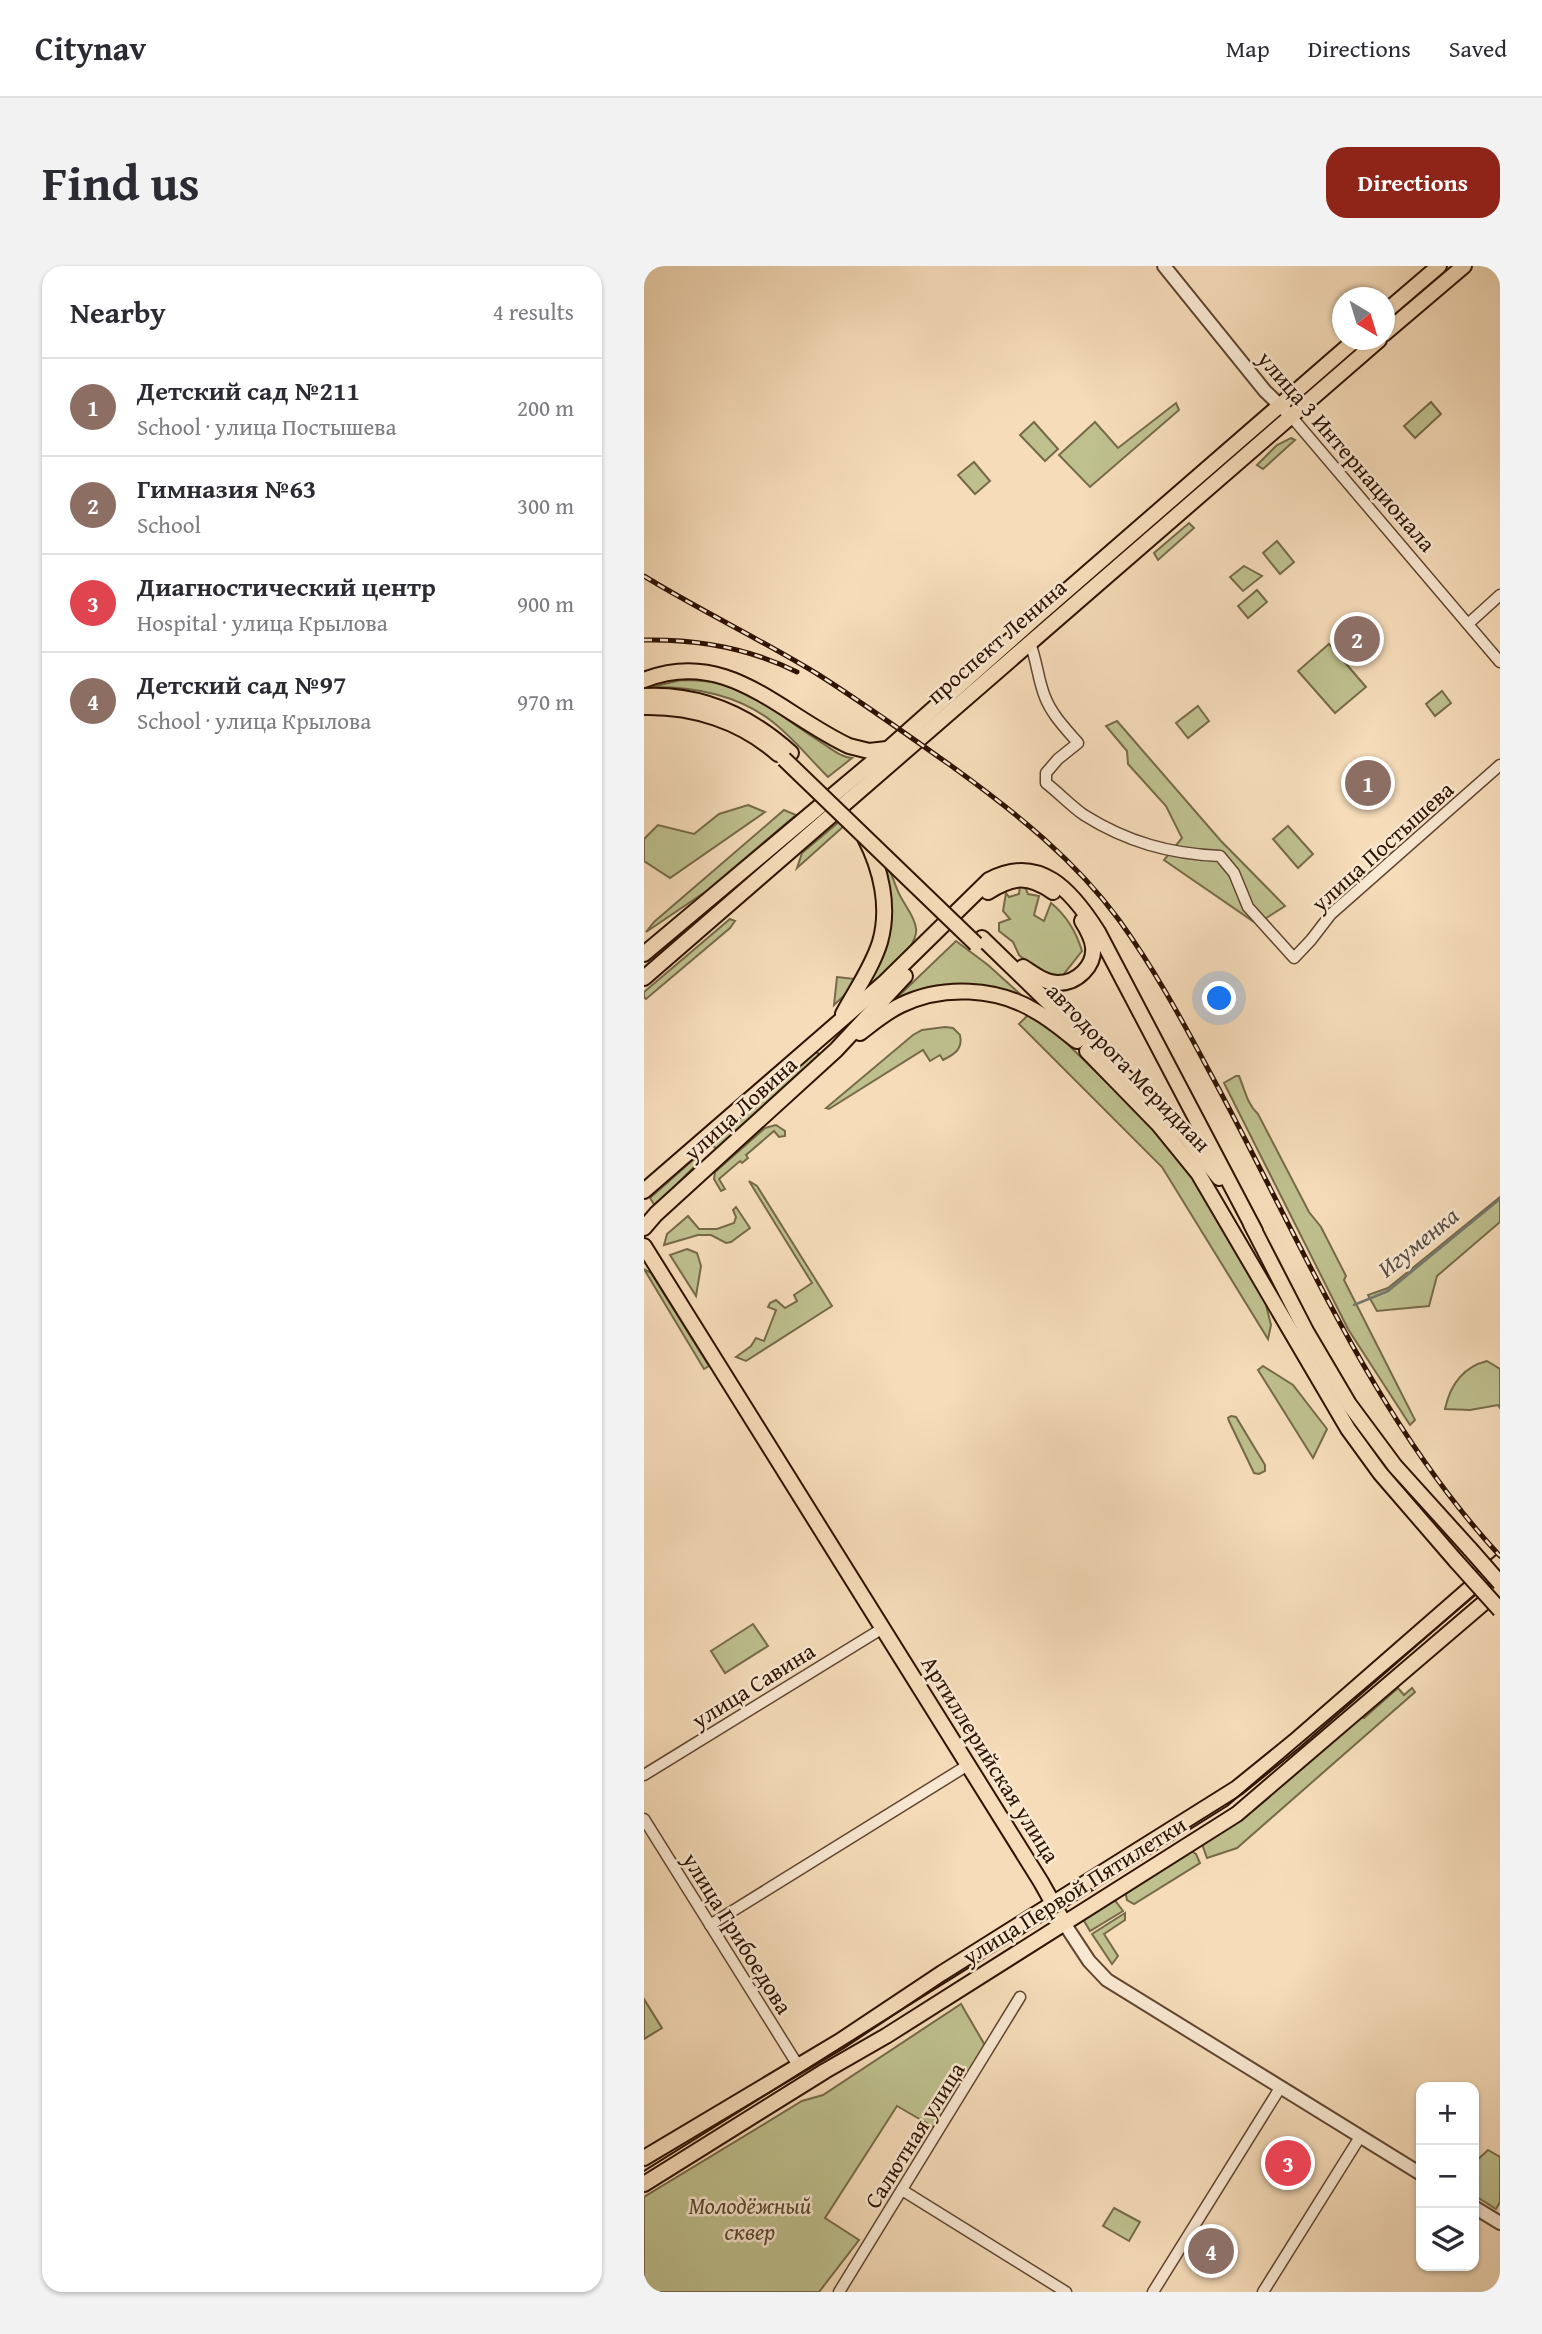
<!DOCTYPE html>
<html lang="en">
<head>
<meta charset="utf-8">
<style>
  body { margin:0; font-family:"Gentium Book Plus",serif; background:#f2f2f3; color:#2b2b33 }
  .controls { position:absolute; right:21px; bottom:21px; display:grid; overflow:hidden; border-radius:14px; box-shadow:0 2px 5px #0004 }
  .controls button { width:63px; height:63px; display:grid; place-items:center; padding:0; border:0; border-bottom:2px solid #e1e1e2; background:#fff; color:#2b2b33; font:35px sans-serif }
  .compass { position:absolute; left:688px; top:21px; width:63px; height:63px; border-radius:50%; background:#fff; box-shadow:0 2px 5px #0004; rotate:142deg }
  .you { position:absolute; left:576px; top:733px; width:24px; height:24px; margin:-18px; border:5px solid #fff; border-radius:50%; background:#1a73e8; box-shadow:0 0 0 10px #1a73e833 }
  .badge { display:grid; place-items:center; width:46px; height:46px; border-radius:50%; background:#8f2418; color:#fff; font-size:23px; font-weight:700 }
  .pin { position:absolute; translate:-50% -50%; border:4px solid #fff; box-shadow:0 2px 7px #0006 }
  .list { margin:0; padding:0; list-style:none }
  h2 { display:flex; justify-content:space-between; align-items:center; height:91px; margin:0; padding:0 28px; font-size:30px }
  h2 small { font-size:23px; font-weight:400; color:#7c7c81 }
  .list li { display:grid; grid-template-columns:46px 1fr auto; gap:21px; align-items:center; box-sizing:border-box; height:98px; padding:0 28px; border-top:2px solid #e1e1e2 }
  .list b { display:block; font-size:26px; white-space:nowrap }
  .list p { margin:0; font-size:23px; white-space:nowrap; color:#7c7c81 }
  .list em { font-size:23px; font-style:normal; color:#7c7c81 }
  .icon { flex:none; width:38px; height:38px; fill:none; stroke:currentColor; stroke-width:2; stroke-linecap:round; stroke-linejoin:round }
  .map { position:relative; flex:none; width:856px; height:2026px; overflow:hidden; border-radius:21px }
  header { display:flex; align-items:center; gap:42px; box-sizing:border-box; height:98px; padding:0 35px; background:#fff; border-bottom:2px solid #e1e1e2 }
  header strong { font-size:33px }
  nav { display:flex; gap:38px; margin-inline-start:auto; font-size:24px }
  .intro { display:flex; align-items:center; justify-content:space-between; box-sizing:border-box; height:168px; padding:0 42px }
  h1 { margin:0; font-size:49px }
  .button { padding:18px 32px; border-radius:21px; background:#8f2418; color:#fff; font-size:24px; font-weight:700 }
  main { display:flex; gap:42px; padding:0 42px }
  aside { flex:1; background:#fff; border-radius:21px; box-shadow:0 2px 5px #0004 }
  .map>svg:first-child { display:block }
</style>
</head>
<body>
<header>
<strong>Citynav</strong>
<nav><a>Map</a><a>Directions</a><a>Saved</a></nav>
</header>
<div class="intro"><h1>Find us</h1><a class="button">Directions</a></div>
<main>
<aside>
<h2>Nearby<small>4 results</small></h2>
<ul class="list">
<li><span class="badge" style="background:#8d6e63">1</span><div><b>Детский сад №211</b><p>School · улица Постышева</p></div><em>200 m</em></li>
<li><span class="badge" style="background:#8d6e63">2</span><div><b>Гимназия №63</b><p>School</p></div><em>300 m</em></li>
<li><span class="badge" style="background:#e0444e">3</span><div><b>Диагностический центр</b><p>Hospital · улица Крылова</p></div><em>900 m</em></li>
<li><span class="badge" style="background:#8d6e63">4</span><div><b>Детский сад №97</b><p>School · улица Крылова</p></div><em>970 m</em></li>
</ul>
</aside>
<div class="map">
<svg width="856" height="2026" viewBox="0 0 856 2026">
  <rect width="100%" height="100%" fill="#f6dcb9"/>
  <filter id="stains"><feTurbulence type="fractalNoise" baseFrequency=".00286" numOctaves="4"/><feColorMatrix values="0 0 0 0 .2 0 0 0 0 .09 0 0 0 0 .02 0 0 0 .5 -.17"/></filter>
  <radialGradient id="worn" r=".72"><stop offset=".6" stop-color="#630" stop-opacity="0"/><stop offset="1" stop-color="#630" stop-opacity=".3"/></radialGradient>
  <!-- green -->
  <g fill="#bec08e" stroke="#766a48" stroke-width="2">
    <polygon points="787,136 797,148 771,172 760,160"/>
    <polygon points="532,137 535,144 446,221 415,189 451,156 474,182"/>
    <polygon points="390,156 414,183 401,195 376,169"/>
    <polygon points="647,172 651,174 619,203 613,199 633,179"/>
    <polygon points="330,196 346,215 331,228 314,209"/>
    <polygon points="545,257 550,262 514,294 510,287"/>
    <polygon points="633,275 650,296 636,308 619,287"/>
    <polygon points="600,300 618,310 599,325 586,311"/>
    <polygon points="613,324 623,336 604,352 594,340"/>
    <polygon points="685,378 722,421 691,447 654,405"/>
    <path d="M37,414c15,0 30,1 44,5 34,11 64,37 94,56 10,6 21,16 33,17l-24,19c-18,-18 -34,-38 -54,-54 -33,-27 -80,-37 -122,-36z"/>
    <polygon points="798,425 807,437 791,450 782,438"/>
    <polygon points="554,440 565,455 544,472 532,457"/>
    <polygon points="473,455 577,575 641,640 613,658 520,594 538,572 522,540 484,498 483,485 462,460"/>
    <polygon points="104,539 121,546 26,612 0,595 0,573 14,559 50,568 75,548"/>
    <polygon points="140,544 152,549 61,626 2,666 10,656"/>
    <polygon points="196,555 201,559 153,602 158,587"/>
    <polygon points="644,560 669,588 654,602 629,573"/>
    <path d="M238,596c10,9 10,15 15,27 5,14 17,25 19,39 3,17 -32,51 -47,56l17,-48z"/>
    <path d="M380,618l4,10 11,2 -5,19 10,6 7,-18c16,13 25,28 31,48l-19,24 -17,2 -27,-22 -6,-13 -14,-11v-8l11,-4 -7,-8 3,-18 3,4 10,-3 1,-9z"/>
    <polygon points="86,653 91,655 86,662 2,733 0,731 0,726"/>
    <polygon points="312,675 344,699 385,736 353,724 243,741"/>
    <polygon points="193,711 211,713 205,725 190,739"/>
    <polygon points="386,747 406,761 486,839 521,876 552,914 620,1031 627,1059 624,1073 518,901 375,758"/>
    <path d="M301,761l8,1 7,7c3,14 -5,19 -17,25l-3,-5 -10,6 -7,-11 -94,59 -3,-1 87,-73 9,-5z"/>
    <polygon points="168,786 174,787 175,791 74,883 70,881 68,876"/>
    <path d="M592,810h3c6,14 8,28 19,38l51,98 12,15 25,49 -2,4 71,140 -5,5 -62,-96 -124,-246z"/>
    <polygon points="132,859 141,865 141,870 135,871 130,865 102,889 104,892 98,897 96,895 75,913 81,923 77,925 70,913 71,906 121,862"/>
    <polygon points="50,893 53,894 53,898 11,940 6,932"/>
    <polygon points="105,915 113,920 188,1040 102,1095 92,1091 107,1080 112,1072 120,1075 132,1044 124,1041 126,1037 132,1034 141,1042 153,1035 150,1029 168,1017"/>
    <polygon points="856,931 856,956 793,1010 785,1040 733,1045 724,1029 744,1022"/>
    <polygon points="92,941 106,962 87,976 82,977 67,969 54,969 20,979 23,968 44,950 55,963 73,963 90,957 92,951 89,944"/>
    <polygon points="43,983 53,987 57,1000 52,1030 26,989"/>
    <polygon points="0,1003 7,1007 65,1100 60,1103"/>
    <path d="M843,1095l13,8v39l-2,-3 -28,5 -25,-1c5,-23 18,-42 42,-48z"/>
    <polygon points="619,1100 649,1119 683,1163 669,1192 614,1104"/>
    <polygon points="587,1150 592,1151 621,1199 621,1205 615,1208 610,1207 585,1155 584,1152"/>
    <polygon points="109,1358 124,1380 81,1407 67,1385"/>
    <polygon points="754,1422 760,1429 768,1422 771,1426 593,1582 563,1592 558,1578 717,1450 720,1452"/>
    <polygon points="546,1584 552,1588 556,1597 490,1638 483,1634 481,1625"/>
    <polygon points="470,1633 479,1645 446,1665 439,1653"/>
    <polygon points="481,1647 481,1654 460,1668 474,1690 468,1698 448,1668"/>
    <polygon points="0,1733 18,1762 0,1773"/>
    <polygon points="317,1738 342,1781 291,1862 253,1840 181,1952 215,1974 175,2026 0,2026 0,1931 158,1835 179,1829"/>
    <polygon points="844,1884 856,1891 856,1936 852,1943 830,1929 830,1897"/>
    <polygon points="470,1942 496,1956 485,1975 459,1960"/>
  </g>
  <g fill="none" stroke-linecap="round" stroke-linejoin="round">
    <!-- stream -->
    <polyline stroke="#747771" stroke-width="2.5" points="710,1039 744,1025 856,933"/>
    <defs>
      <g id="minor">
        <polyline points="646,149 856,396"/>
        <polyline points="824,358 856,329"/>
        <path d="M386,377c7,18 8,37 15,54 7,18 21,32 33,46l-20,16 -12,14v10c13,10 25,23 38,32 43,27 86,39 136,41l14,17 14,34 46,51 17,-18 20,-26 169,-149"/>
        <polyline points="0,1509 239,1362"/>
        <polyline points="0,1553 155,1801"/>
        <polyline points="66,1659 324,1499"/>
        <polyline points="258,1924 422,2026"/>
        <polyline points="195,2026 376,1731"/>
        <polyline points="509,2026 636,1822"/>
        <polyline points="619,2026 716,1871"/>
      </g>
      <g id="tertiary">
        <polyline points="520,0 621,125 646,149"/>
        <polyline points="420,1657 445,1695 463,1714 777,1908"/>
        <polyline points="830,1941 856,1957"/>
      </g>
      <g id="primary">
        <polyline points="740,47 795,0"/>
        <polyline points="740,68 820,0"/>
        <path d="M0,414c83,-33 136,34 205,66l20,5 18,-2"/>
        <path d="M0,430c57,-3 105,19 147,57"/>
        <path d="M0,441c49,-1 97,14 134,47"/>
        <path d="M344,626c26,-16 40,-17 65,0"/>
        <polyline points="338,672 541,869 575,912"/>
        <polyline points="0,688 244,483 389,354 711,74"/>
        <path d="M379,701c11,7 22,16 35,16 19,0 37,-17 35,-36 -1,-10 -6,-18 -11,-26"/>
        <polyline points="0,712 735,74"/>
        <path d="M199,748c12,-23 29,-46 37,-72 10,-35 1,-73 -15,-104"/>
        <path d="M216,767c13,-10 26,-21 41,-28 41,-20 96,-18 136,7 14,8 27,19 40,29"/>
        <polyline points="443,785 515,859 554,907 704,1163 736,1207 812,1295"/>
        <path d="M0,925l241,-209 104,-102c51,-27 83,11 109,52l157,299"/>
        <polyline points="607,958 662,1065 705,1138 751,1200 826,1283"/>
        <polyline points="0,962 12,948 192,784 261,710"/>
        <polyline points="0,980 397,1616 420,1657"/>
        <polyline points="0,1892 196,1775 298,1707 593,1522 651,1475 856,1296"/>
        <polyline points="0,1918 181,1805 242,1770 593,1548 856,1323"/>
      </g>
    </defs>
    <!-- minor casing -->
    <use href="#minor" stroke="#614530" stroke-width="13"/>
    <!-- tertiary casing -->
    <use href="#tertiary" stroke="#614530" stroke-width="16"/>
    <!-- primary casing -->
    <use href="#primary" stroke="#2f1302" stroke-width="18"/>
    <!-- minor -->
    <use href="#minor" stroke="#f9e8d2" stroke-width="10"/>
    <!-- tertiary -->
    <use href="#tertiary" stroke="#f9e8d2" stroke-width="12"/>
    <!-- primary -->
    <use href="#primary" stroke="#f6dcb9" stroke-width="14"/>
    <!-- tram -->
    <polyline stroke="#2f1302" stroke-width="2" points="0,1905 583,1540 856,1308"/>
    <defs>
      <g id="rail">
        <path d="M0,310c57,35 118,64 175,99 47,30 93,63 138,95 59,43 118,90 162,150 34,47 62,98 89,149 91,166 162,346 292,487"/>
        <path d="M0,374c53,-1 105,8 153,32"/>
      </g>
    </defs>
    <!-- rail casing -->
    <use href="#rail" stroke="#2f1302" stroke-width="5"/>
    <!-- rail -->
    <use href="#rail" stroke="#f9e8d2" stroke-width="2.5" stroke-dasharray="8" stroke-linecap="butt"/>
    <defs>
      <g id="primary-bridge">
        <polyline points="140,493 332,678"/>
        <polyline points="826,1283 856,1317"/>
        <polyline points="812,1295 856,1344"/>
      </g>
    </defs>
    <!-- primary-bridge casing -->
    <use href="#primary-bridge" stroke="#2f1302" stroke-width="18" stroke-linecap="butt"/>
    <!-- primary-bridge -->
    <use href="#primary-bridge" stroke="#f6dcb9" stroke-width="14"/>
  </g>
  <g text-anchor="middle" dominant-baseline="central" stroke-width="5" stroke-linejoin="round" paint-order="stroke">
    <!-- street labels -->
    <g font-size="23" fill="#2f1302" stroke="#f9e8d2">
      <text transform="translate(703 185) rotate(49)">улица 3 Интернационала</text>
      <text transform="translate(352 375) rotate(-41)">проспект Ленина</text>
      <text transform="translate(738 580) rotate(-42)">улица Постышева</text>
      <text transform="translate(485 801) rotate(46)">автодорога Меридиан</text>
      <text transform="translate(96 842) rotate(-42)">улица Ловина</text>
      <text transform="translate(109 1419) rotate(-32)">улица Савина</text>
      <text transform="translate(347 1493) rotate(58)">Артиллерийская улица</text>
      <text transform="translate(430 1624) rotate(-32)">улица Первой Пятилетки</text>
      <text transform="translate(94 1667) rotate(58)">улица Грибоедова</text>
      <text transform="translate(270 1869) rotate(-58)">Салютная улица</text>
    </g>
    <!-- park labels -->
    <g font-size="23" font-style="italic" fill="#5a472c" stroke="#f9e8d2">
      <text x="106" y="1939">Молодёжный<tspan x="106" dy="26">сквер</tspan></text>
    </g>
    <!-- water labels -->
    <g font-size="24" font-style="italic" fill="#574d43" stroke="#f9e8d2">
      <text transform="translate(774 976) rotate(-39)">Игуменка</text>
    </g>
  </g>
  <rect width="100%" height="100%" filter="url(#stains)"/>
  <rect width="100%" height="100%" fill="url(#worn)"/>
</svg>
<div class="controls">
<button>+</button>
<button>−</button>
<button><svg class="icon" aria-label="layers" viewBox="0 0 24 24"><path d="M12 4l9 5-9 5-9-5zM3 14l9 5 9-5"/></svg></button>
</div>
<svg class="compass" viewBox="-18 -18 36 36"><path d="M0-13l5 13h-10z" fill="#e53935"/><path d="M0 13l5-13h-10z" fill="#7c7c81"/></svg>
<div class="you"></div>
<div class="pin badge" style="left:724px;top:517px;background:#8d6e63">1</div>
<div class="pin badge" style="left:713px;top:373px;background:#8d6e63">2</div>
<div class="pin badge" style="left:644px;top:1897px;background:#e0444e">3</div>
<div class="pin badge" style="left:567px;top:1985px;background:#8d6e63">4</div>
</div>
</main>
</body>
</html>
